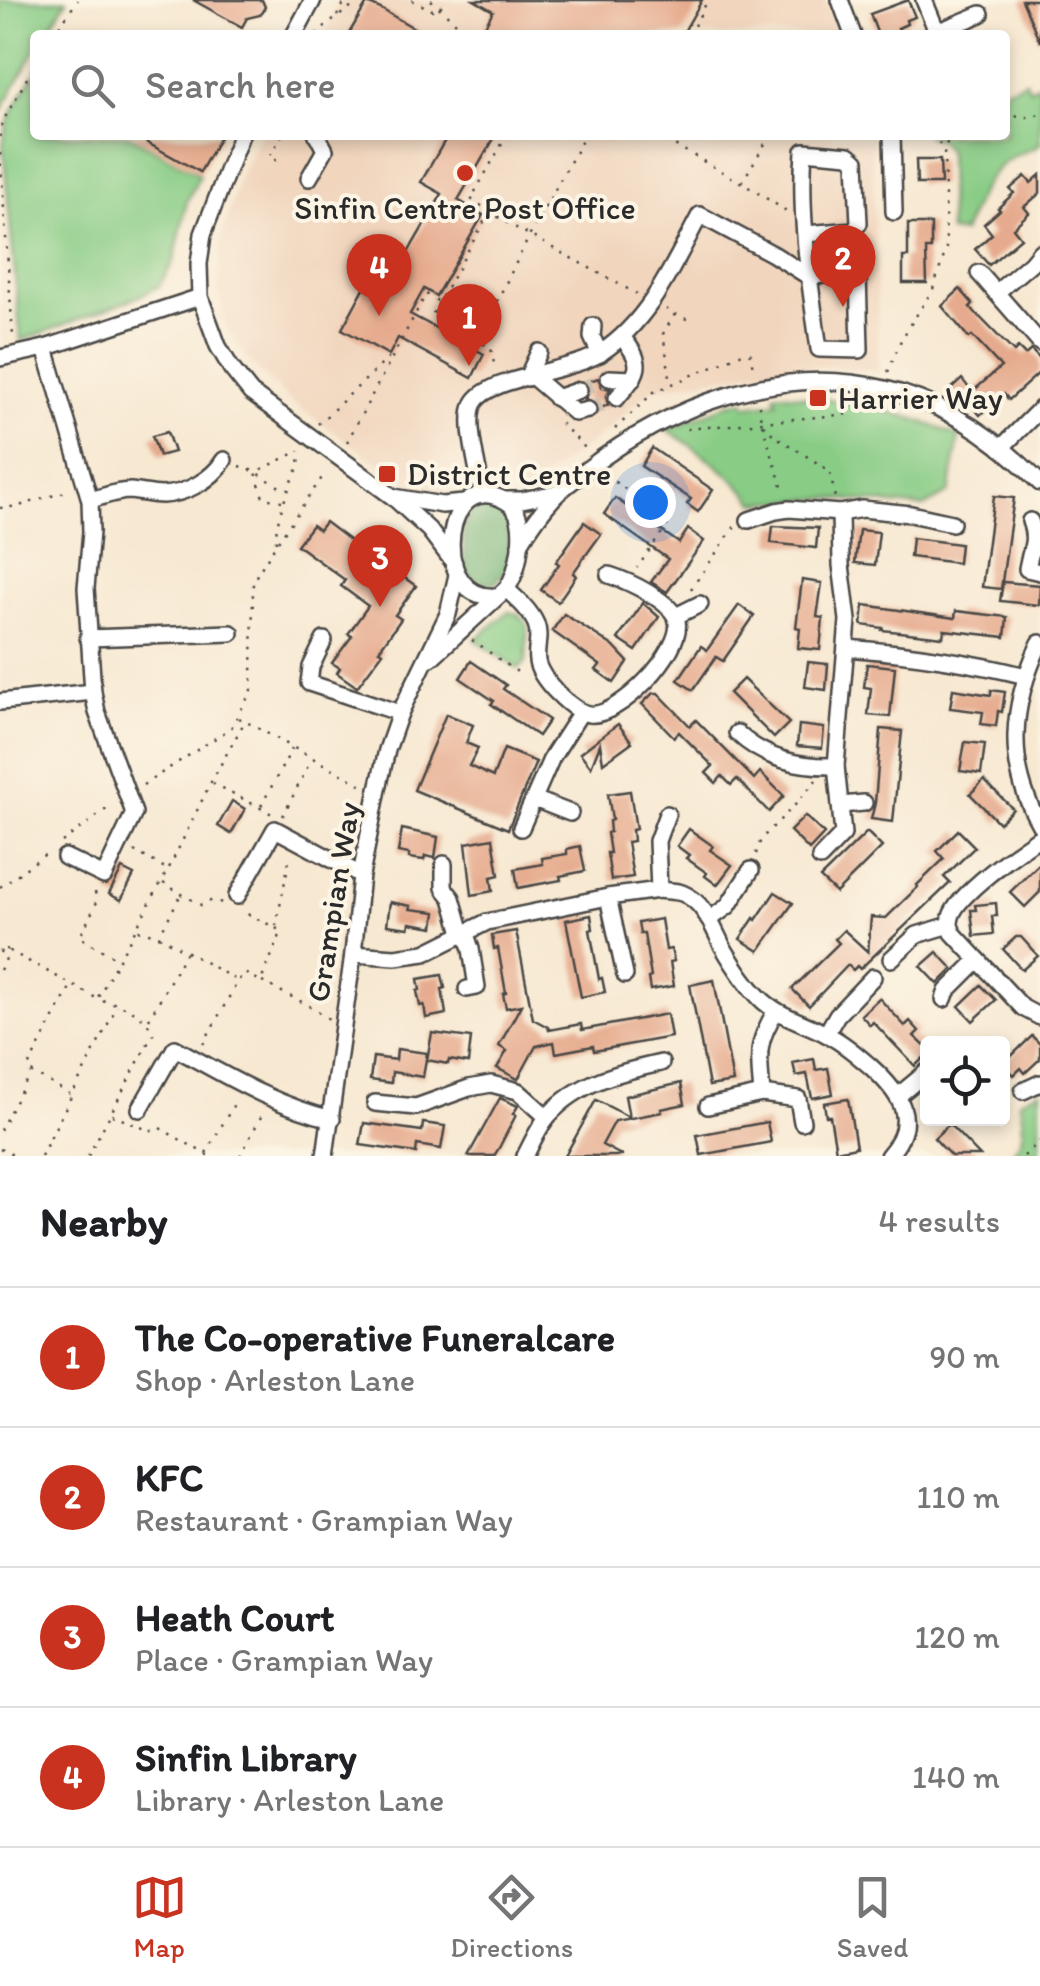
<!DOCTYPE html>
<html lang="en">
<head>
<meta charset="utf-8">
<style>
  body { margin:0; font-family:Itim,sans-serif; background:#f2f2f2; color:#202124 }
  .controls { position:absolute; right:30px; bottom:30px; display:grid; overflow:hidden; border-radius:10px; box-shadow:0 5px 15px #0003 }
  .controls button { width:90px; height:90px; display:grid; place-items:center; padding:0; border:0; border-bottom:2px solid #e0e0e0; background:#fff; color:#202124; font:50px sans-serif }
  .you { position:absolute; left:650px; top:502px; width:35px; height:35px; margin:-25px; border:8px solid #fff; border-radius:50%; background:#1a73e8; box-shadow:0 0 0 15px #1a73e833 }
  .badge { display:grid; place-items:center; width:65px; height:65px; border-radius:50%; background:#c8321e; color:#fff; font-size:32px; font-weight:700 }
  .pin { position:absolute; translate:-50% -82px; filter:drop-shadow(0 2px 5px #0008) }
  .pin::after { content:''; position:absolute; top:52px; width:35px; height:30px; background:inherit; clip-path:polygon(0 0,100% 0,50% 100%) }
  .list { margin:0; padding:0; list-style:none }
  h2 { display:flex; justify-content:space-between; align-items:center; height:130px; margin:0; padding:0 40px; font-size:42px }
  h2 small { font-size:32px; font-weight:400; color:#757577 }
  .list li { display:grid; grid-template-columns:65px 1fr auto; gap:30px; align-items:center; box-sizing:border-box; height:140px; padding:0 40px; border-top:2px solid #e0e0e0 }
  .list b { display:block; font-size:38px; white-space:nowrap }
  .list p { margin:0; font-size:32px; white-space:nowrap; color:#757577 }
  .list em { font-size:32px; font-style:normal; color:#757577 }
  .icon { flex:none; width:55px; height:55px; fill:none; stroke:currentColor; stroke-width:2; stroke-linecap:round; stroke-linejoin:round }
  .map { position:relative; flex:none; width:1040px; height:1156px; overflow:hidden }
  .search { position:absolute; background:#fff; box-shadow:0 5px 15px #0003; left:30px; right:30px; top:30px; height:110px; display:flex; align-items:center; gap:25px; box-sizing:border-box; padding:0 35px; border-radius:10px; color:#757577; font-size:38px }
  .sheet { height:690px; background:#fff }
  nav { display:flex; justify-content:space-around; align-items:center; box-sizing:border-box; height:140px; border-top:2px solid #e0e0e0; background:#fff; font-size:28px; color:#757577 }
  nav a { display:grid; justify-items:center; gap:5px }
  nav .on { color:#c8321e }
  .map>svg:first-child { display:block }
</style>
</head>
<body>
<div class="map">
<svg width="1040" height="1156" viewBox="0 0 1040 1156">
  <rect width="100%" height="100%" fill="#fcf5e5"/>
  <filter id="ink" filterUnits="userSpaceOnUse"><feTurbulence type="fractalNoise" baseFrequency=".01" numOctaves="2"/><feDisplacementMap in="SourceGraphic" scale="20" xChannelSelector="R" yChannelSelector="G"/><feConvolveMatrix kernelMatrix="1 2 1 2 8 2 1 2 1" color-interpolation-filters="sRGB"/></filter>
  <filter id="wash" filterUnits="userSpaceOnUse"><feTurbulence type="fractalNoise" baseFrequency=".0048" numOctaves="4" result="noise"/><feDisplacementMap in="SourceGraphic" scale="40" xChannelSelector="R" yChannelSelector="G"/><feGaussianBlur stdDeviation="2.25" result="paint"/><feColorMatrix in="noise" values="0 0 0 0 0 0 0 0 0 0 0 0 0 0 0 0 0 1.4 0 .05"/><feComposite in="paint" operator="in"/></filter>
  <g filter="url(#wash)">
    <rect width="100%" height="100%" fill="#f7e8d1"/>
    <!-- built -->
    <g fill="#f1d5bd">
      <polygon points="339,0 825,0 838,35 323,35 328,27"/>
      <polygon points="260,135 872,135 879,372 826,367 783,367 653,388 609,429 525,491 503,485 463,488 432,497 382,466 288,399 250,362 227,328 218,292 221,240 240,176"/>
    </g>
    <!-- green -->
    <g fill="#88cc85" stroke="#5a7c58" stroke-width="2.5">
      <polygon points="0,0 67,0 45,35 35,35 35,50 0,113"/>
      <path d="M35,73v62h93l72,40 -13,26 -13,60 -15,25 -24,12 -114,43 -18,-195c2,-28 18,-50 32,-73z"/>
      <path d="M1026,81l3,8 11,-5v60c-9,7 -20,8 -29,14 -28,17 -37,47 -48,75l-14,-1 -1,-80 -8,-11 -14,-6h79v-46z"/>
      <path d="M781,393c62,8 121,16 178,44l-10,56 -26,14 -94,-9 -73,5c-25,-30 -57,-53 -89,-73l61,-26 16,-4 2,6 31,-4 -2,-8z"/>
      <polygon points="508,612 518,614 528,626 526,662 518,669 475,640"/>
      <path d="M1040,1090v60l-7,6h-23c17,-19 14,-32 9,-55z"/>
    </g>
    <!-- forest -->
    <path fill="#6eb072" stroke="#4c6e4e" stroke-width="2.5" d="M481,503h8l12,5 7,14v45l-12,16c-15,1 -25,-1 -31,-15 0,-24 -8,-52 16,-65z"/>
    <g id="blocks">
      <!-- building -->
      <g fill="#e6ab8e">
        <polygon points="193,0 262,0 265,7 260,15 247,18 242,27"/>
        <polygon points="474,0 702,0 682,35 480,35 493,11"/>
        <polygon points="908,0 915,17 906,20 907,24 898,28 901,35 878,35 870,14"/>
        <polygon points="1022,0 1040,0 1040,42"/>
        <polygon points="367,3 381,9 426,35 348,35"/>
        <polygon points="133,135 221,135 200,172"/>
        <polygon points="448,135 496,135 458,200 483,215 436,296 424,289 410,314 484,354 472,378 398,338 389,355 342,329 370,277 388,287 442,194 421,182"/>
        <polygon points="916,160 940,160 941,184 917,184"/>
        <polygon points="1040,175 1040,193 1024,207 1029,213 1013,228 1021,238 989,265 975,249 992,234 984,224 1000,210 998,208 1014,193 1010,189 1025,176 1031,183"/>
        <polygon points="908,224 931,224 931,249 926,249 927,283 903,283 903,257 908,257"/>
        <polygon points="960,289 973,304 970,307 1014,352 1018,348 1025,355 1031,350 1040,359 1040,372 1009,400 1004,394 980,415 970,404 967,407 951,389 962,379 972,392 1001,367 972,336 969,338 942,306"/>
        <polygon points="598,378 602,387 610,389 606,397 608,405 599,409 595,402 585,399 590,391 587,382"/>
        <polygon points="167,432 174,452 159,456 152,436"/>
        <polygon points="652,448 713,490 698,512 687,504 691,499 641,466"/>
        <polygon points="994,496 1014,498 1001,589 982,587"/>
        <polygon points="615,498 679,543 688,529 704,541 667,592 651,582 668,559 604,514"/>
        <polygon points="325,522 361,549 359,552 392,576 395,571 416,586 395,615 401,619 379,650 383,652 357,687 337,673 340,668 332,663 352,636 348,634 368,606 341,586 345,580 297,545 312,525 319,530"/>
        <polygon points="584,522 601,534 573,573 576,576 558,602 541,590 559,564 556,562"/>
        <polygon points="773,526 818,528 816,548 771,543"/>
        <polygon points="859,530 879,532 875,565 855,563"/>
        <polygon points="912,538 960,544 958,563 910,557"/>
        <polygon points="802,580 822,583 817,617 823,618 820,650 798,648 800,628 796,627"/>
        <polygon points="1003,582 1040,585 1039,605 1000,601"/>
        <polygon points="643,603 659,617 636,651 618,639"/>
        <polygon points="739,605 754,616 723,661 716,657 693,690 678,680 701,646 707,650"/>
        <polygon points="864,605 955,618 956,611 1007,617 1005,637 944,630 943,637 882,630 883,628 862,625"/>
        <polygon points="564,614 613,646 628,662 614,683 596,670 600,665 552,631"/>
        <polygon points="471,661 506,685 503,689 549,720 538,736 491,704 494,701 460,678"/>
        <polygon points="808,662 828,664 826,690 805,687"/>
        <polygon points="867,664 895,667 890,717 868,715 871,688 864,687"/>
        <polygon points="743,679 789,723 774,738 729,693"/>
        <polygon points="953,689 991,695 991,690 1005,692 1002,712 998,711 996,726 981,724 983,712 950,708"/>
        <polygon points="653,693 658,693 690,726 696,720 754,779 760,772 784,796 769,812 737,779 731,785 722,776 716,783 706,773 713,766 679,732 674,737 642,704"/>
        <polygon points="446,714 473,725 466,743 478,748 469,766 493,777 504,749 536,762 508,829 414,790"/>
        <polygon points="618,724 632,742 603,763 600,744 591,767 580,753"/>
        <polygon points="799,725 824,728 822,748 797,746"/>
        <polygon points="881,729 902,731 893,822 871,819 875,803"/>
        <polygon points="965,742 985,744 981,774 960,771"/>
        <polygon points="984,780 1013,809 999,823 970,794"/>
        <polygon points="630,791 636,829 632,830 633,841 627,842 633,877 611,880 607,853 610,853 607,833 610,832 609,821 612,820 608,794"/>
        <polygon points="232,801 245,809 231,834 218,826"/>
        <polygon points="805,816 824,834 809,850 790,831"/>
        <polygon points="402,829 438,837 435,858 425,856 424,860 409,858 409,854 398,852"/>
        <polygon points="689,829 713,846 710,850 732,865 717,885 705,876 707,873 686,858 689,855 677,846"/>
        <polygon points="958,830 975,847 944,877 950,883 860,969 857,966 853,970 848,965 809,1006 792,989 839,943 835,939 844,930 868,952 871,917 886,918 918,887 917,885 944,859 937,851"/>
        <polygon points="867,832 882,847 836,893 820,878"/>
        <polygon points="493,838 499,875 491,877 493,891 472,895 466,843"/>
        <polygon points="580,846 585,871 560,876 561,880 518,888 515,869 543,864 542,858 567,854 567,849"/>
        <polygon points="1040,863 1040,892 1025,907 1010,892"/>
        <polygon points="122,869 134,875 121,900 109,894"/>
        <polygon points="775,892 793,903 759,951 740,939 754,918 756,920"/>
        <polygon points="390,902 411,906 410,909 436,912 434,927 410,923 409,928 387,925"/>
        <polygon points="996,903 997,916 992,916 994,934 974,936 971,910 976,910 975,905"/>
        <polygon points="591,915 593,929 590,930 599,979 602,978 605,992 581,997 566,920"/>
        <polygon points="661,919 666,950 671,949 674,961 670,962 674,986 650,990 648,978 651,977 644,934 640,934 638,923"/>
        <polygon points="516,931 533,1019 548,1027 549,1030 581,1024 582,1030 667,1014 671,1037 594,1051 593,1046 556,1053 554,1042 536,1046 518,1079 497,1068 507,1051 499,1046 521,1005 506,1008 503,994 506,993 498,948 494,949 492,935"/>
        <polygon points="1016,937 1021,937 1038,956 1022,970 1003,949"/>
        <polygon points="937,952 953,969 938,984 921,966"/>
        <polygon points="442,975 445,988 442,989 446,1014 426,1018 424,1005 420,1006 417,991 420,990 418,979"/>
        <polygon points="714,980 733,1082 709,1086 690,985"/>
        <polygon points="981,985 996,1000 973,1021 959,1006"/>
        <polygon points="879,998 905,1026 910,1021 919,1031 914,1036 928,1049 928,1054 915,1066 873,1022 870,1025 861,1015"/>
        <polygon points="432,1033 471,1038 468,1063 449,1060 448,1064 427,1060"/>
        <polygon points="1032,1036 1040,1044 1040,1059 1025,1073 1021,1068 1014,1075 1003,1064"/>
        <polygon points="397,1049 427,1053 423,1077 392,1072 391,1083 370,1080 373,1057 396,1060"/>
        <polygon points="814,1059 816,1070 828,1068 833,1094 812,1098 807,1074 796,1076 793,1063"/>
        <polygon points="681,1083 685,1104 661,1109 662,1112 615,1121 602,1145 623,1156 565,1156 596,1100 629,1117 625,1096"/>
        <polygon points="500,1098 518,1106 513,1114 516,1115 499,1148 494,1156 468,1156"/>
        <polygon points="848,1099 856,1147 836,1151 830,1116 826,1116 824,1103"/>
        <polygon points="767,1122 771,1142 701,1155 697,1135"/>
        <polygon points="364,1123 422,1131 423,1123 445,1126 441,1149 417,1145 416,1153 360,1145"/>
        <polygon points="949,1124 980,1156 951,1156 934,1138"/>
      </g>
    </g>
  </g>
  <g filter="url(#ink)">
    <use href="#blocks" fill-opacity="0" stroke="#4a4744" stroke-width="2.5"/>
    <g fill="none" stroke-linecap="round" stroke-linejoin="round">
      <!-- minor-tunnel -->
      <g stroke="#cec2b0" stroke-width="15" stroke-dasharray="15 8" stroke-linecap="butt">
        <polyline points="579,390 609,378"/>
        <polyline points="588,410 617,398"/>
      </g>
      <defs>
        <g id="minor">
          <polyline points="840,0 853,35"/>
          <polyline points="924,0 935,27 942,30 981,14"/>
          <polyline points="294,35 313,0"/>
          <polyline points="241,135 203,234 199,264 200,297 218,346 231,368 251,393 393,497 429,530 454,563"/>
          <polyline points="892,135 894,212"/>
          <polyline points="309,178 325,150 317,135"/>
          <polyline points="979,273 1040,343"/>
          <polyline points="997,292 1031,263 1040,252"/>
          <polyline points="593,326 592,337 600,354"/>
          <polyline points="45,348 90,500 91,532 86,588 93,692 97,712 134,813 104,876 65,857"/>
          <polyline points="0,358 45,348 200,297"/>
          <polyline points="533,377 575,413 588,410"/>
          <polyline points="527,378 539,352"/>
          <polyline points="609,378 633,379"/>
          <polyline points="556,398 579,390"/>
          <path d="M617,398c22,-27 29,-32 5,-61"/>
          <polyline points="1001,448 1040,409"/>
          <path d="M482,495c-2,-23 -18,-72 -8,-92 15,-27 97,-30 128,-51 48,-32 71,-87 98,-137l73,39 35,22 50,-3 2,77 -41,-1c-9,-65 -20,-132 -15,-198l45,4 7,6 3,62 -5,7 -49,4"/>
          <polyline points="394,497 442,505 464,503"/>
          <path d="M90,500c12,-3 27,-9 40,-9 11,1 22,4 32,4 24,-1 50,-15 62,-35"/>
          <polyline points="504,500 522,500 557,493"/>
          <polyline points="749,520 776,511 789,509 840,513 862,509 911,514 952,523"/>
          <path d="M1030,521c8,21 0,28 -3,48l13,3"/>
          <path d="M520,544c10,-17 22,-34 36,-49 8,-9 20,-16 29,-24 83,-65 194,-108 300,-82 60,14 113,51 155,94"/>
          <path d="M506,589c11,10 24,21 30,35 5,12 -1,25 1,37 2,17 35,51 52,53 29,5 95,-64 88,-93 -5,-20 -49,-40 -68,-46"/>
          <polyline points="676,616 700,604"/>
          <polyline points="88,638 231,633"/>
          <polyline points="324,640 311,667 309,683 400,713"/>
          <path d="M1040,643c-29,62 -35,121 0,182"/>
          <path d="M847,648c61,5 120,13 179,28"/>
          <path d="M431,658l75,-69c13,-16 21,-63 8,-81 -5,-6 -13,-10 -20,-12 -54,-15 -61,107 3,100"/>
          <polyline points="0,702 93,692"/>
          <path d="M737,733c28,26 61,34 99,33"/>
          <polyline points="534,799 570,813"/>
          <polyline points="840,805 864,803"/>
          <polyline points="521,828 552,757 581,712"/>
          <path d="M1040,837c-21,14 -83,57 -89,80 -2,9 -1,8 2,16l70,75 17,9"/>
          <polyline points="820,858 843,834 836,766 848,620 841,565 840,513"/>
          <polyline points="444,864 444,888 452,898 462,933"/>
          <polyline points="659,890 657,841 667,814"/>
          <polyline points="237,896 275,829 361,875"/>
          <polyline points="608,897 625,975"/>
          <polyline points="709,920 728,906 751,870"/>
          <polyline points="465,931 471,949 477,987 467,989"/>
          <path d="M353,954l42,3 30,-4 62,-31 121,-25 51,-7c7,1 16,1 23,3 23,9 31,35 41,54 10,17 22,36 36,50 18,19 45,25 67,37 16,8 30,20 44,32 29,26 51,54 18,90"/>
          <polyline points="891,959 917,935 950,925"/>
          <polyline points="944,999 947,991 978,960"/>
          <polyline points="826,1034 837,1015 873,977"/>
          <polyline points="1023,1091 1040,1083"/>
          <path d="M762,1094c-3,-38 -7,-50 14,-83"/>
          <polyline points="899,1095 928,1071"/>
          <polyline points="375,1103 416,1107 469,1088 491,1084 518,1091 547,1117"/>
          <polyline points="708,1106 762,1094 798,1099 802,1122"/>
          <path d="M140,1109l35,-61c50,27 101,58 157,71"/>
          <polyline points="325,1156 353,954 361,875 378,789 387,750 400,713 448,614 457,575"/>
          <path d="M525,1156c7,-13 14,-30 24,-41 29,-33 71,-43 112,-52"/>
        </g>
      </defs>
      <!-- minor casing -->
      <use href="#minor" stroke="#4a4744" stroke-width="20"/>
      <!-- path -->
      <g stroke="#4a4744" stroke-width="2.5" stroke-dasharray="2.5 8" stroke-linecap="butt">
        <polyline points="412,0 432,10 440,8 444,0"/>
        <polyline points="431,0 469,35"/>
        <polyline points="337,16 346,0"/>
        <polyline points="465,29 477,35"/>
        <polyline points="53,35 78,0"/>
        <polyline points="316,35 337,17 363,0"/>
        <polyline points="689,35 708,0"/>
        <polyline points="1005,114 1027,117 1040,114"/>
        <polyline points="282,135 269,157 282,163"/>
        <polyline points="507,135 471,199 509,224 637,294"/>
        <polyline points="657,135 742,183 788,212"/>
        <polyline points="919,135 932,139 944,147 953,135"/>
        <polyline points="0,137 2,123 35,64"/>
        <polyline points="0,153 13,336"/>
        <polyline points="742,182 769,137 774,135"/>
        <polyline points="439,302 432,315 491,348 495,369"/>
        <polyline points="666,309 675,314 663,334 671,382"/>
        <polyline points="675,314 691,321"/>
        <polyline points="478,339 530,235 585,135"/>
        <polyline points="888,372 901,340 933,289 946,250 944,147"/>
        <polyline points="759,405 761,423 775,436 830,471 835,498"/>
        <polyline points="561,423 586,449"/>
        <polyline points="318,424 393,354"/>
        <polyline points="762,424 784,493"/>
        <polyline points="615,429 654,392 745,352 751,354 753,371"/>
        <polyline points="687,429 849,414 849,400"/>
        <polyline points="347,442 426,294 439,302 489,213"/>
        <polyline points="240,466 256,472 286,491"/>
        <polyline points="606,476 671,520 637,568"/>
        <polyline points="282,501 263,498 256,472 297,452"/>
        <polyline points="0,508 19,506 71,490"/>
        <path d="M276,542c-1,-16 6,-35 12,-51 5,-15 14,-24 11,-40"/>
        <polyline points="691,589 735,526"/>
        <polyline points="472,640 523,676"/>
        <polyline points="239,718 364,786"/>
        <polyline points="213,783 272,814"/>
        <polyline points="143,785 231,728 252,690 253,581 276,544 326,472"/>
        <polyline points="261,806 293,747"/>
        <polyline points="283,816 311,760"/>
        <polyline points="62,842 112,805"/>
        <polyline points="134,851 167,869"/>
        <polyline points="756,854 761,839 797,803 816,780"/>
        <polyline points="163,883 201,905 213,900 222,903"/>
        <polyline points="0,887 51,850"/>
        <polyline points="95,892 97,902 80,937 117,959"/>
        <polyline points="276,926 290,856"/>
        <polyline points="138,930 159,936 180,896"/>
        <polyline points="159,936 236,980"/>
        <polyline points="0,953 2,947 8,950"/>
        <polyline points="0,970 10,951 96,998"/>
        <polyline points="262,982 304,1003 329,1019"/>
        <polyline points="149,1019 186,952"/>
        <polyline points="203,1044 238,981 244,973 261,981 281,933 276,928 243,912"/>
        <polyline points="70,1094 31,1072 28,1067 72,984"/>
        <polyline points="112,1115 150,1131 158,1127 209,1156"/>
        <polyline points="0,1130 30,1074"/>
        <polyline points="0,1149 15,1156"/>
        <polyline points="206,1153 237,1099"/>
        <polyline points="41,1156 117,1006"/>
        <path d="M88,1156l65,-122c-8,-23 -33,-30 -56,-35l71,-129 43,-88 34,-61"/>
        <polyline points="240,1156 263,1113"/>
        <polyline points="1024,1156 1040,1141"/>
      </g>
      <!-- minor -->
      <use href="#minor" stroke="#fff" stroke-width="15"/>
    </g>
  </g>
  <!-- markers -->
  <g fill="#c8321e" stroke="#fcf5e5" stroke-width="4">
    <circle cx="465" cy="173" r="10"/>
    <rect x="808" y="388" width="20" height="20" rx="5"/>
    <rect x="377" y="464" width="20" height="20" rx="5"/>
  </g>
  <g text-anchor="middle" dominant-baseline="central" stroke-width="8" stroke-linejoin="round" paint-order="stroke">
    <!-- poi labels -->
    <g font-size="32" fill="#2b2b2b" stroke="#fcf5e5" text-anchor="start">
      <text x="465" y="208" text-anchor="middle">Sinfin Centre Post Office</text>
      <text x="838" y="398">Harrier Way</text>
      <text x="407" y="474">District Centre</text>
    </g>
    <!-- street labels -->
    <g font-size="32" fill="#2b2b2b" stroke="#fcf5e5">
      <text transform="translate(333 902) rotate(-81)">Grampian Way</text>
    </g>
  </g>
</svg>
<div class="controls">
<button><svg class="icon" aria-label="locate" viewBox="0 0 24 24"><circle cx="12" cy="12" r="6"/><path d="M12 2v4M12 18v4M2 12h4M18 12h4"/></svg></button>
</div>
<div class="you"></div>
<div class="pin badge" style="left:469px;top:366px">1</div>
<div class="pin badge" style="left:843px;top:307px">2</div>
<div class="pin badge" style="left:380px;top:607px">3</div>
<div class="pin badge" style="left:379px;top:316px">4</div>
<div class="search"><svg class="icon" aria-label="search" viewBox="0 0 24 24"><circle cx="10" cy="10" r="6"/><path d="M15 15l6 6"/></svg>Search here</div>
</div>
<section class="sheet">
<h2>Nearby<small>4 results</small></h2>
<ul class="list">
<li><span class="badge">1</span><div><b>The Co-operative Funeralcare</b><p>Shop · Arleston Lane</p></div><em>90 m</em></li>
<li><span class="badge">2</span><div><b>KFC</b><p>Restaurant · Grampian Way</p></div><em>110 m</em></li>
<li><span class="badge">3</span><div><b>Heath Court</b><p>Place · Grampian Way</p></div><em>120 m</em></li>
<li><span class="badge">4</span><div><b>Sinfin Library</b><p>Library · Arleston Lane</p></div><em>140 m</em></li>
</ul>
</section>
<nav>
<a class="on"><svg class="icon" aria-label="map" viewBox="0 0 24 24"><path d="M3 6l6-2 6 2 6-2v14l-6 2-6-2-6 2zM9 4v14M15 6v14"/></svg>Map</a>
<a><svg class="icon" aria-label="directions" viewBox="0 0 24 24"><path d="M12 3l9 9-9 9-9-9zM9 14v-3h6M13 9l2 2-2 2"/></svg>Directions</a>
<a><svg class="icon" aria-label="saved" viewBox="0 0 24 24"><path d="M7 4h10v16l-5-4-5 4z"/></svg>Saved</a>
</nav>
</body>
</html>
